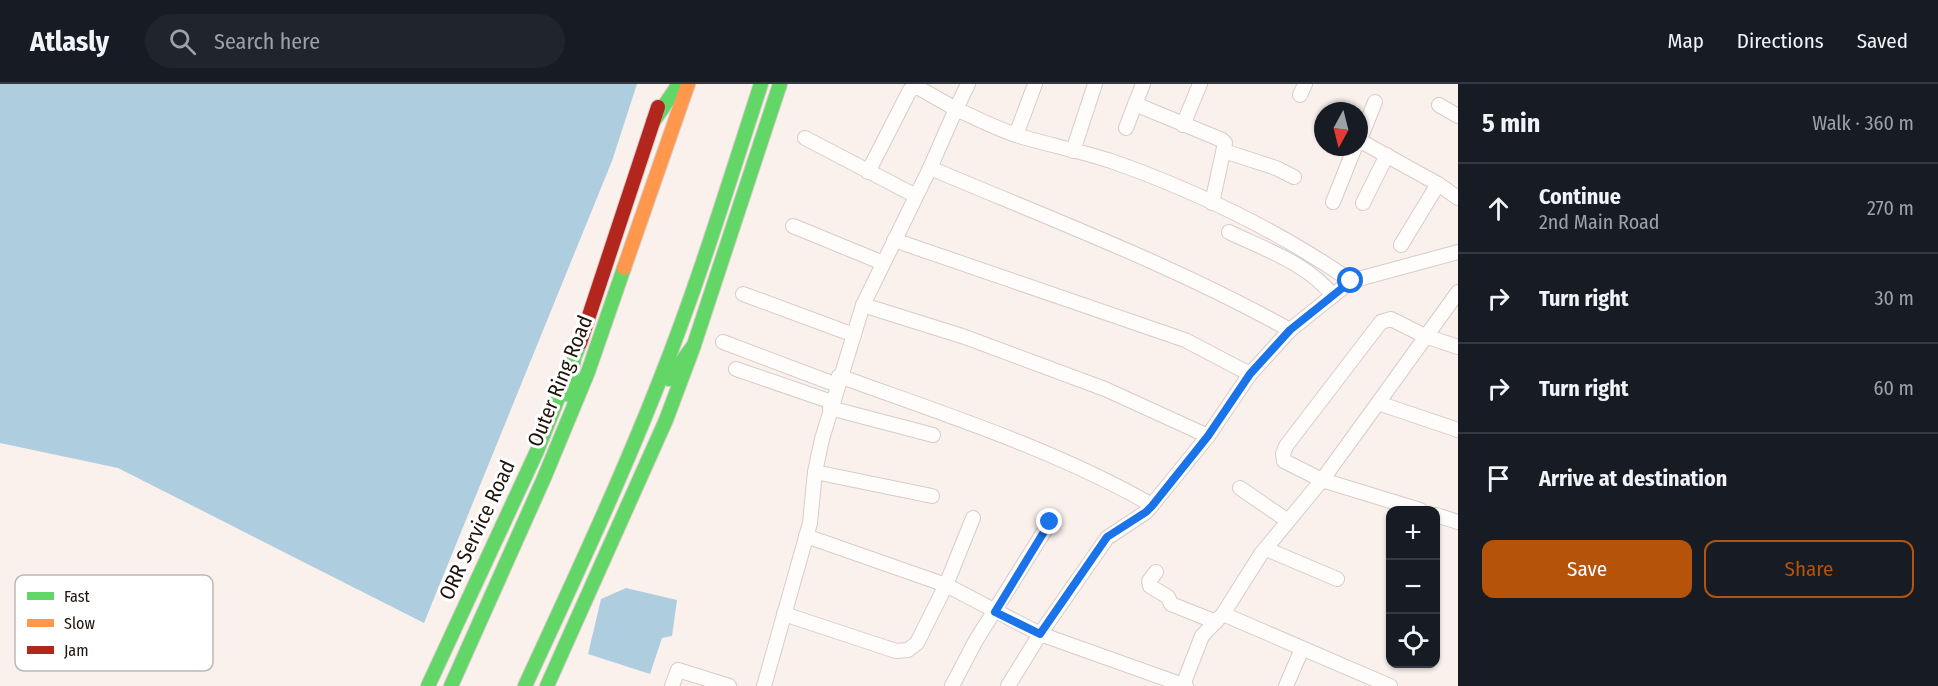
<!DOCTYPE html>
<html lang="en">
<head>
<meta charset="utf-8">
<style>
  body { margin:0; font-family:"Fira Sans Condensed",sans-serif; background:#20242c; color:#f1f3f6 }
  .controls { position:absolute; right:18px; bottom:18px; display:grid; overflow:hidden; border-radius:12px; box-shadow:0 2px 4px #0004 }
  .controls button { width:54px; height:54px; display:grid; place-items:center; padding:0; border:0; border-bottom:2px solid #363941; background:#171b24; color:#f1f3f6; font:30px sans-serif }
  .compass { position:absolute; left:1314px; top:18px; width:54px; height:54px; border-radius:50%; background:#171b24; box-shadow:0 2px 4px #0004; rotate:187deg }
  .stop { position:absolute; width:18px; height:18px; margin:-14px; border:4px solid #1a73e8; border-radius:50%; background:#fff }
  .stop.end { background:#1a73e8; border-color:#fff; box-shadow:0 2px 6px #0008 }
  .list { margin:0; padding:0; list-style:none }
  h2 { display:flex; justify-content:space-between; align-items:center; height:78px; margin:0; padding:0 24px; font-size:26px }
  h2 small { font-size:20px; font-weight:400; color:#9ea1a6 }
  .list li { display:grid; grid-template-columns:39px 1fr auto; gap:18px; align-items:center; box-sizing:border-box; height:90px; padding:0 24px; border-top:2px solid #363941 }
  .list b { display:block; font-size:22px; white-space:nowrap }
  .list p { margin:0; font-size:20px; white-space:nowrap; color:#9ea1a6 }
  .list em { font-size:20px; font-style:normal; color:#9ea1a6 }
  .actions { display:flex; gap:12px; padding:18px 24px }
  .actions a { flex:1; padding:14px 0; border:2px solid #b45309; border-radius:12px; text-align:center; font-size:21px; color:#b45309 }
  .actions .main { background:#b45309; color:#fff }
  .icon { flex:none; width:33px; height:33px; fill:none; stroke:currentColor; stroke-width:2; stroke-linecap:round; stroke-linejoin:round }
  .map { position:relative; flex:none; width:1458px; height:602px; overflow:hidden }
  header { display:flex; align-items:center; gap:36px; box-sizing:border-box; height:84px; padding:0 30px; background:#171b24; border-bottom:2px solid #363941 }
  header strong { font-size:28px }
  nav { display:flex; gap:33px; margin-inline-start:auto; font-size:21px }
  .search { width:420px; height:54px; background:#20242c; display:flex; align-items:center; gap:15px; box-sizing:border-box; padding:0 21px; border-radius:33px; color:#9ea1a6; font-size:22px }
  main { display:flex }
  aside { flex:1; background:#171b24 }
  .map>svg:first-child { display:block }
</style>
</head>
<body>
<header>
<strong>Atlasly</strong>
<div class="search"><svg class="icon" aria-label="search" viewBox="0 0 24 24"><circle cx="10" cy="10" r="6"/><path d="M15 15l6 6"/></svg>Search here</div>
<nav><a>Map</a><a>Directions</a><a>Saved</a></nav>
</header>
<main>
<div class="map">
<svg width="1458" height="602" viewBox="0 0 1458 602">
  <rect width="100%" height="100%" fill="#faf1ed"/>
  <!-- water -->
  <g fill="#aecee0">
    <polygon points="0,0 637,0 612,77 424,539 118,384 0,359"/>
    <polygon points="626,504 677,516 672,552 662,554 650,590 588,570 601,515"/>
  </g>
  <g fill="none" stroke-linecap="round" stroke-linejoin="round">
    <defs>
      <g id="street">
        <polyline points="1300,11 1305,0"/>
        <polyline points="1135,20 1222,56 1225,59 1212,119"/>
        <polyline points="1439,21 1458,32"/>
        <polyline points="1183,41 1200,0"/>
        <polyline points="1126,44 1143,0"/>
        <polyline points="1016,51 1035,0"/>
        <polyline points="805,54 916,112"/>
        <polyline points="1359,58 1375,18"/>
        <polyline points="1359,59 1364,59 1438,100 1458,114"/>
        <polyline points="1073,67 1095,0"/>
        <polyline points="1224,67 1276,84 1294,93"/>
        <path d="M930,84c121,51 245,98 360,162"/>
        <polyline points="868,88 910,6 917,3 956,25 968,0"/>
        <polyline points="1333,118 1355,63"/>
        <polyline points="1363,119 1387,71"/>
        <polyline points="793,142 883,179"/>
        <path d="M1229,148c35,17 80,32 104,64"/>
        <polyline points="894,156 1185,256 1250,290"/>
        <polyline points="1401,161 1438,100"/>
        <polyline points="743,210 854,251"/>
        <polyline points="863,221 965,253 1105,305 1208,352"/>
        <polyline points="723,258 837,301"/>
        <polyline points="736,285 832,318"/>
        <path d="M839,292c107,39 215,73 313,129"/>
        <polyline points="1378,319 1458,208"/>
        <polyline points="830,324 933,351"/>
        <polyline points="815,388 932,412"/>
        <polyline points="1240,404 1288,437"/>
        <polyline points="1420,426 1322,396 1284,377 1283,370 1286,362 1381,238 1391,235 1425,252 1458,263"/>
        <polyline points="1436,431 1458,438"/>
        <polyline points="806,452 946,501 1040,550 1186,602"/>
        <polyline points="1266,465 1337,495"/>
        <polyline points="1156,488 1149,497 1150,502 1168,513 1171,520 1216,538"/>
        <polyline points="784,530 896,567 908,566 917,559 946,501 973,434"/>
        <polyline points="1183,601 1202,552 1220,533"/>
        <polyline points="672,602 678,586 729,602"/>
        <path d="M764,602l46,-163 5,-51 7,-33 41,-134 67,-137 26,-59c20,9 41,20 63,27 30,9 62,15 92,25 81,28 170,71 240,120"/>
        <polyline points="952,602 975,558 1050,438"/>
        <polyline points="1008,602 1040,550 1107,454 1146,428 1152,421 1208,352 1250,290 1290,246 1351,197 1458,168"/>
        <polyline points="1286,602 1302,565"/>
        <polyline points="1390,602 1223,530 1261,470 1322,396 1378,319 1458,346"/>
      </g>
      <g id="fast">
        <polyline points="653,38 679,0"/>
        <polyline points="669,295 694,261"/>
        <polyline points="569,311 574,274"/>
        <polyline points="428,602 537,367 580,259"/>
        <polyline points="451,602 544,394 588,288 624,184"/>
        <path d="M525,602c47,-102 95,-204 136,-309 38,-96 68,-195 100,-293"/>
        <polyline points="547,602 666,336 693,264 780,0"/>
      </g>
      <polyline id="slow" points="624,184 688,0"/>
      <polyline id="jam" points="580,259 658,23"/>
    </defs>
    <!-- street casing -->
    <use href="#street" stroke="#d7ccc7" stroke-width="16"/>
    <!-- fast casing -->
    <use href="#fast" stroke="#d7ccc7" stroke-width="16"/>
    <!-- slow casing -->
    <use href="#slow" stroke="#d7ccc7" stroke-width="16"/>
    <!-- jam casing -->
    <use href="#jam" stroke="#d7ccc7" stroke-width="16"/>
    <!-- street -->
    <use href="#street" stroke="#fefdfc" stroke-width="14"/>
    <!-- fast -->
    <use href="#fast" stroke="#63d668" stroke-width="14"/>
    <!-- slow -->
    <use href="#slow" stroke="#ff974d" stroke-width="14"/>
    <!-- jam -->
    <use href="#jam" stroke="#b3261e" stroke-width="14"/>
  </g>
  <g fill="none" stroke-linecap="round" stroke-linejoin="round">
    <!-- route -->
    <polyline stroke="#1a73e8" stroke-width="8" points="1050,438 995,528 1040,550 1107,453 1146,428 1152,422 1208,352 1250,290 1290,246 1351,197"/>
  </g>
  <g text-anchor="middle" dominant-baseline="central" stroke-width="6" stroke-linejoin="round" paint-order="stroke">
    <!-- street labels -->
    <g font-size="21" fill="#1f130c" stroke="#fff">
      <text transform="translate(560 297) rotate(-68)">Outer Ring Road</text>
      <text transform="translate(477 446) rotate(-65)">ORR Service Road</text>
    </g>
  </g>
  <!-- legend -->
  <rect x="15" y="491" width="198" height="96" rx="9" fill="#fff" stroke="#bcb8b6" stroke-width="1.5"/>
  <rect x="27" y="508" width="27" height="8" fill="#63d668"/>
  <rect x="27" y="535" width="27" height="8" fill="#ff974d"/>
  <rect x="27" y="562" width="27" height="8" fill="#b3261e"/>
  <g font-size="16" fill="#1f130c">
    <text x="64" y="518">Fast</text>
    <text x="64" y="545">Slow</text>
    <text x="64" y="572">Jam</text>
  </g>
</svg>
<div class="controls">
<button>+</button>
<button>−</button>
<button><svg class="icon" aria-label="locate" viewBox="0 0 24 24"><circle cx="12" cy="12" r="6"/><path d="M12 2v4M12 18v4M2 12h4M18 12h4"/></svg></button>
</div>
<svg class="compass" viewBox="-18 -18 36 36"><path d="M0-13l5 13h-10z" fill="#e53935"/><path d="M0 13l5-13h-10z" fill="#9ea1a6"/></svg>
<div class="stop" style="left:1351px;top:197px"></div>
<div class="stop end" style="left:1050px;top:438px"></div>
</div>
<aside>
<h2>5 min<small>Walk · 360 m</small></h2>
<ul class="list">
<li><svg class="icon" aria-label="ahead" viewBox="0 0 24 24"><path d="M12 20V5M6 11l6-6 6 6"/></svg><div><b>Continue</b><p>2nd Main Road</p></div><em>270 m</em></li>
<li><svg class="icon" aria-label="right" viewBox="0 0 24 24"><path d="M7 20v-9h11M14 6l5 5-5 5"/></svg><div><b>Turn right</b></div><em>30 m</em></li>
<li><svg class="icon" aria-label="right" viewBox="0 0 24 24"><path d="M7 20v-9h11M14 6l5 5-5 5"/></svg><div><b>Turn right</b></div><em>60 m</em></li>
<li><svg class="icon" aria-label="arrive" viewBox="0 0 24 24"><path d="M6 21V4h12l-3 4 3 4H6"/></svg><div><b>Arrive at destination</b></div></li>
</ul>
<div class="actions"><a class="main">Save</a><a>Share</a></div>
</aside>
</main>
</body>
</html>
